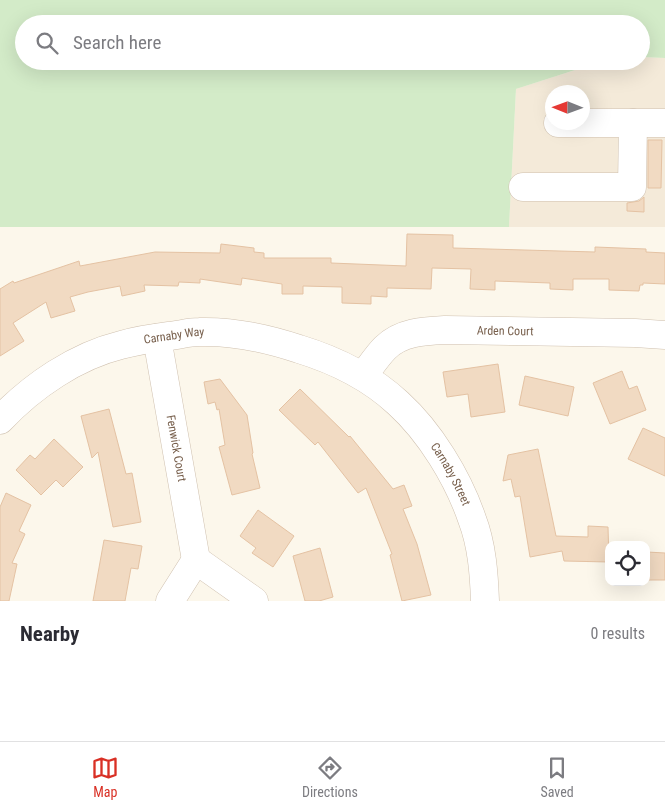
<!DOCTYPE html>
<html lang="en">
<head>
<meta charset="utf-8">
<style>
  body { margin:0; font-family:"Roboto Condensed",sans-serif; background:#f2f2f3; color:#2b2b33 }
  .controls { position:absolute; right:15px; bottom:15px; display:grid; overflow:hidden; border-radius:10px; box-shadow:0 5px 20px #0002 }
  .controls button { width:45px; height:45px; display:grid; place-items:center; padding:0; border:0; border-bottom:1px solid #e1e1e2; background:#fff; color:#2b2b33; font:25px sans-serif }
  .compass { position:absolute; left:545px; top:85px; width:45px; height:45px; border-radius:50%; background:#fff; box-shadow:0 5px 20px #0002; rotate:271deg }
  .list { margin:0; padding:0; list-style:none }
  h2 { display:flex; justify-content:space-between; align-items:center; height:65px; margin:0; padding:0 20px; font-size:21px }
  h2 small { font-size:16px; font-weight:400; color:#7c7c81 }
  .icon { flex:none; width:28px; height:28px; fill:none; stroke:currentColor; stroke-width:2; stroke-linecap:round; stroke-linejoin:round }
  .map { position:relative; flex:none; width:665px; height:601px; overflow:hidden }
  .search { position:absolute; background:#fff; box-shadow:0 5px 20px #0002; left:15px; right:15px; top:15px; height:55px; display:flex; align-items:center; gap:12px; box-sizing:border-box; padding:0 18px; border-radius:28px; color:#7c7c81; font-size:19px }
  .sheet { height:140px; background:#fff }
  nav { display:flex; justify-content:space-around; align-items:center; box-sizing:border-box; height:70px; border-top:1px solid #e1e1e2; background:#fff; font-size:14px; color:#7c7c81 }
  nav a { display:grid; justify-items:center; gap:2px }
  nav .on { color:#d93025 }
  .map>svg:first-child { display:block }
</style>
</head>
<body>
<div class="map">
<svg width="665" height="601" viewBox="0 0 665 601">
  <rect width="100%" height="100%" fill="#fcf7eb"/>
  <!-- residential -->
  <path fill="#f4ead9" fill-rule="evenodd" d="M641,57l24,1v169h-156l7,-138 87,-28h38zM552,92h30v30h-30z"/>
  <!-- green -->
  <polygon fill="#d3ebc8" points="0,0 665,0 665,58 641,57 641,24 24,24 24,61 603,61 516,89 509,227 0,227"/>
  <!-- building -->
  <g fill="#f1dac2" stroke="#e4c2a3">
    <polygon points="648,140 662,140 661,188 648,188"/>
    <polygon points="644,197 644,212 627,211 627,203 639,201"/>
    <polygon points="407,234 453,235 453,248 595,252 595,247 646,249 646,252 665,253 665,284 643,283 643,285 640,285 639,291 609,290 609,279 573,279 573,290 550,289 550,283 495,281 495,290 470,289 471,269 432,268 431,289 387,288 387,297 371,296 371,304 342,303 342,287 303,286 303,294 282,294 282,284 242,278 241,285 200,279 200,283 179,282 178,286 144,285 145,291 122,296 120,286 88,292 70,297 75,311 51,318 46,302 13,323 24,341 0,356 0,289 13,281 14,283 79,261 80,266 155,252 220,253 221,244 254,248 254,252 264,253 264,258 331,258 331,263 406,266"/>
    <polygon points="498,364 505,412 471,417 468,394 447,397 443,372"/>
    <polygon points="622,371 629,389 637,386 646,410 610,424 593,383"/>
    <polygon points="525,376 574,387 568,416 519,405"/>
    <polygon points="220,379 247,415 253,453 252,454 260,488 232,495 219,447 225,445 219,409 217,410 215,402 208,404 204,382"/>
    <polygon points="300,389 349,437 350,436 393,489 404,485 412,506 403,509 417,544 431,595 402,601 390,555 392,554 366,488 358,493 318,442 315,445 279,410"/>
    <polygon points="109,409 126,474 132,473 141,522 113,527 98,452 92,458 81,416"/>
    <polygon points="643,428 665,438 665,476 628,459"/>
    <polygon points="54,439 83,467 63,487 56,480 41,495 16,470 30,455 35,459"/>
    <polygon points="538,449 556,536 588,537 588,526 608,527 609,562 564,561 562,551 530,557 520,496 515,497 511,479 503,481 508,455"/>
    <polygon points="6,493 31,505 19,531 25,534 12,563 17,564 9,601 0,601 0,507"/>
    <polygon points="258,510 294,536 273,567 252,553 256,548 240,536"/>
    <polygon points="104,540 142,546 138,569 131,568 125,601 93,601"/>
    <polygon points="320,548 333,597 319,601 305,601 293,556"/>
    <polygon points="647,552 665,553 665,580 647,580"/>
  </g>
  <g fill="none" stroke-linecap="round" stroke-linejoin="round">
    <defs>
      <g id="minor">
        <polyline points="558,123 665,123"/>
        <polyline points="523,187 632,187 633,123"/>
        <path id="s1" d="M157,338l39,222"/>
        <path id="s2" d="M363,376c7,-9 14,-20 22,-28 16,-16 39,-17 60,-18l190,3 30,2"/>
        <path id="s3" d="M0,420c32,-34 76,-64 121,-75 15,-4 32,-7 48,-9 10,-1 20,-4 30,-4 32,-1 70,7 100,17 36,11 71,28 99,54 32,29 60,75 74,116 10,26 12,55 13,82"/>
        <polyline points="170,601 196,560 254,601"/>
      </g>
    </defs>
    <!-- minor casing -->
    <use href="#minor" stroke="#cfc0af" stroke-width="29"/>
    <!-- minor -->
    <use href="#minor" stroke="#fff" stroke-width="28"/>
  </g>
  <g text-anchor="middle" dominant-baseline="central" stroke-width="5" stroke-linejoin="round" paint-order="stroke">
    <!-- street labels -->
    <g font-size="12" fill="#78604d" stroke="#fffbf1">
      <text stroke="none"><textPath href="#s2" startOffset="160">Arden Court</textPath></text>
      <text stroke="none"><textPath href="#s3" startOffset="198">Carnaby Way</textPath></text>
      <text stroke="none"><textPath href="#s1" startOffset="112">Fenwick Court</textPath></text>
      <text stroke="none"><textPath href="#s3" startOffset="528">Carnaby Street</textPath></text>
    </g>
  </g>
</svg>
<div class="controls">
<button><svg class="icon" aria-label="locate" viewBox="0 0 24 24"><circle cx="12" cy="12" r="6"/><path d="M12 2v4M12 18v4M2 12h4M18 12h4"/></svg></button>
</div>
<svg class="compass" viewBox="-18 -18 36 36"><path d="M0-13l5 13h-10z" fill="#e53935"/><path d="M0 13l5-13h-10z" fill="#7c7c81"/></svg>
<div class="search"><svg class="icon" aria-label="search" viewBox="0 0 24 24"><circle cx="10" cy="10" r="6"/><path d="M15 15l6 6"/></svg>Search here</div>
</div>
<section class="sheet">
<h2>Nearby<small>0 results</small></h2>
<ul class="list">
</ul>
</section>
<nav>
<a class="on"><svg class="icon" aria-label="map" viewBox="0 0 24 24"><path d="M3 6l6-2 6 2 6-2v14l-6 2-6-2-6 2zM9 4v14M15 6v14"/></svg>Map</a>
<a><svg class="icon" aria-label="directions" viewBox="0 0 24 24"><path d="M12 3l9 9-9 9-9-9zM9 14v-3h6M13 9l2 2-2 2"/></svg>Directions</a>
<a><svg class="icon" aria-label="saved" viewBox="0 0 24 24"><path d="M7 4h10v16l-5-4-5 4z"/></svg>Saved</a>
</nav>
</body>
</html>
